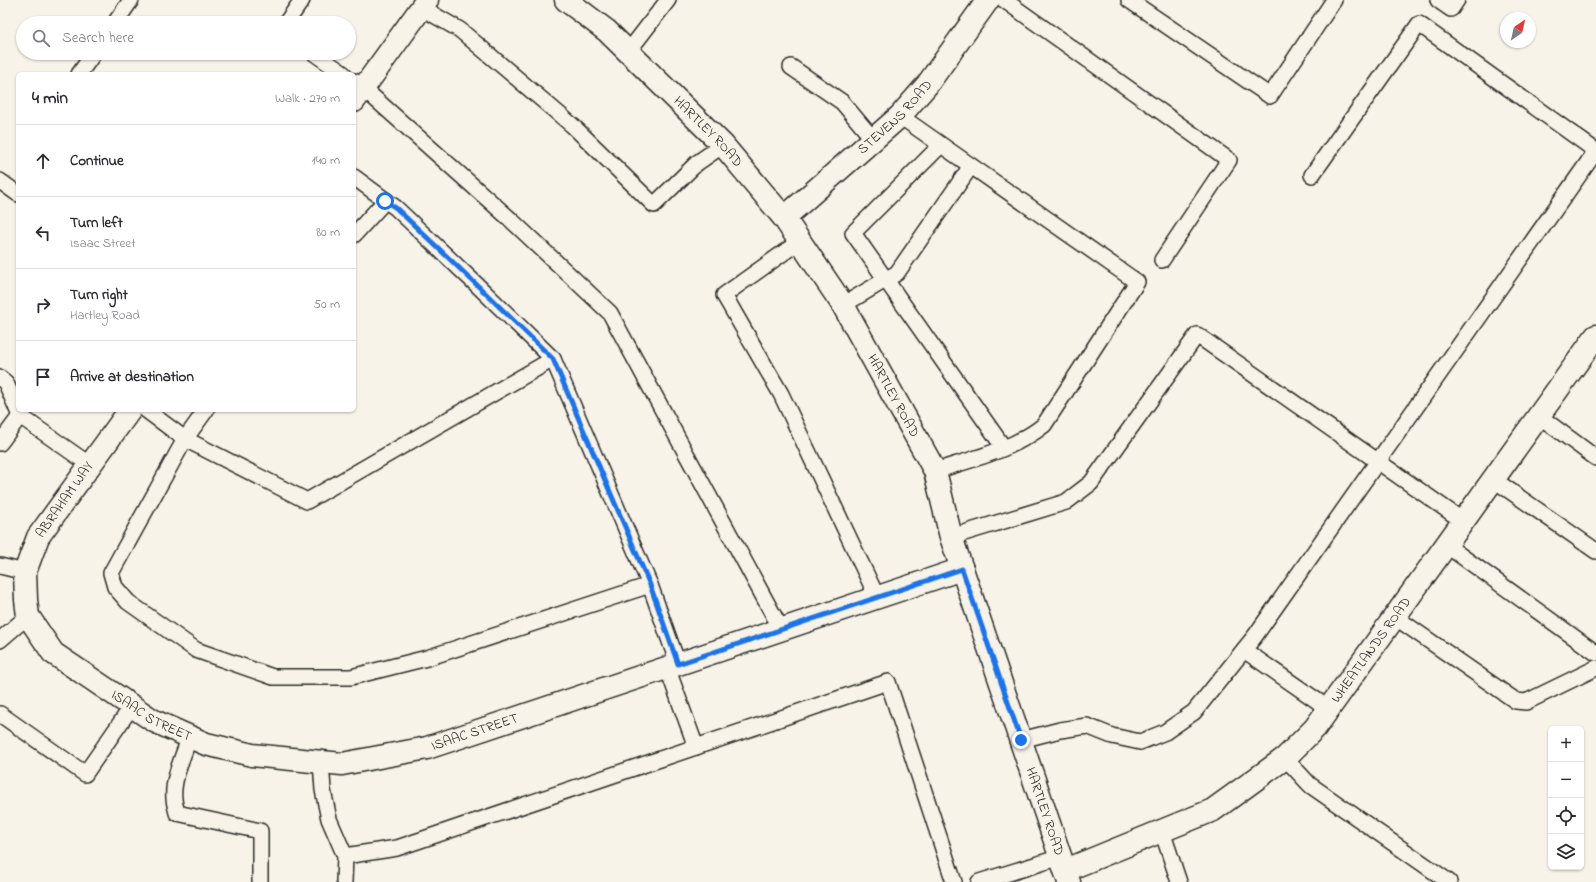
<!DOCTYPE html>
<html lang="en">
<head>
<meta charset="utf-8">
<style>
  body { margin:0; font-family:"Indie Flower",sans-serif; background:#f2f2f3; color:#2b2b33 }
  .controls { position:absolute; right:12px; bottom:12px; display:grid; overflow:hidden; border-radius:6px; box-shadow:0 1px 3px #0004 }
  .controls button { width:36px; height:36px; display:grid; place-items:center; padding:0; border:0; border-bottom:1px solid #e1e1e2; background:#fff; color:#2b2b33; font:20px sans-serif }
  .compass { position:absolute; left:1500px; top:12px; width:36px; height:36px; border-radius:50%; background:#fff; box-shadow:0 1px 3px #0004; rotate:34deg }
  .stop { position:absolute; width:12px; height:12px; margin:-9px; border:3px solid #1a73e8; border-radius:50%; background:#fff }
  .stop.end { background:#1a73e8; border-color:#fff; box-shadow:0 1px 4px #0008 }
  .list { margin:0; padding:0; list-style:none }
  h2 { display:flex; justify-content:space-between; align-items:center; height:52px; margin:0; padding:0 16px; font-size:17px }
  h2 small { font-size:13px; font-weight:400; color:#7c7c81 }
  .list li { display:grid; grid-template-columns:26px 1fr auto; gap:12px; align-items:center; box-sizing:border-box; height:72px; padding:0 16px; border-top:1px solid #e1e1e2 }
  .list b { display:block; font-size:15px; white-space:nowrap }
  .list p { margin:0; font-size:13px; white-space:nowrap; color:#7c7c81 }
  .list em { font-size:13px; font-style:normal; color:#7c7c81 }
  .icon { flex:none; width:22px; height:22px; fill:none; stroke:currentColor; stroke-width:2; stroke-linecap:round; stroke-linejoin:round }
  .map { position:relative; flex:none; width:1596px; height:882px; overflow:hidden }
  .search { position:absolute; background:#fff; box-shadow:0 1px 3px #0004; left:16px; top:16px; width:340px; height:44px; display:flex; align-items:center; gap:10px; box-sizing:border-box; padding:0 14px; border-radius:22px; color:#7c7c81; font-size:15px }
  .panel { position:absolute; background:#fff; box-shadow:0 1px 3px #0004; left:16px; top:72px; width:340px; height:340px; border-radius:6px }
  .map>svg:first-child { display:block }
</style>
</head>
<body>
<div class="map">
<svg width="1596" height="882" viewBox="0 0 1596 882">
  <rect width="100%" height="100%" fill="#f7f3e8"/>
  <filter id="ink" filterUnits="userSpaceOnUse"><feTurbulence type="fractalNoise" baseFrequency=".025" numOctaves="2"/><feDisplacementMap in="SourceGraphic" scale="8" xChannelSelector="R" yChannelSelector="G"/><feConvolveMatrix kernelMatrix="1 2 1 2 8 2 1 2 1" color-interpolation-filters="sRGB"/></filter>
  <g filter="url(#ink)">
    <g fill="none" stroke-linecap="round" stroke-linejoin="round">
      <defs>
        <g id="service">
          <polyline points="1004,0 1229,160 1162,260"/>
          <polyline points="1129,0 1270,96 1334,0"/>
          <polyline points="1438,0 1451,9 1457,0"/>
          <polyline points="422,8 460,30 573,126 654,205 697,163 723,145"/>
          <polyline points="115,23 131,0"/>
          <polyline points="286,23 302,0"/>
          <polyline points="628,52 668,0"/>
          <polyline points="314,53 344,74"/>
          <polyline points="791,67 842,102 873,139"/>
          <polyline points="79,74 94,53"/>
          <polyline points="354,81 363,88 510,219 610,313 781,629"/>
          <path d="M900,116l237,166 -93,143c-31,25 -72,34 -109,46"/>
          <polyline points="941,145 853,233 1004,448"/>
          <polyline points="1312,175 1419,24 1596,151"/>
          <polyline points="0,181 18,194"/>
          <polyline points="354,235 385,201"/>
          <polyline points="800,241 724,295 781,394 877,597"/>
          <polyline points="843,305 897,273 971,166"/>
          <polyline points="0,378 6,383 20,416 90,465"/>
          <polyline points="146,410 185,439 307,501 553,359 477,285 396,208 354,177"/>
          <polyline points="206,410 185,439 111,573 115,587 128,602 196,650 273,677 351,677 427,658 650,585 553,359"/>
          <polyline points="1539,416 1596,458"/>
          <polyline points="0,443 20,416"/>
          <polyline points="1493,479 1596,551"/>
          <polyline points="951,537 1066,502 1091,483 1197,335 1463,521"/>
          <polyline points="1446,545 1596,653"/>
          <polyline points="0,566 25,572"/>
          <polyline points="650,585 678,664"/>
          <polyline points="1395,617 1516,701 1526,702 1596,668"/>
          <polyline points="0,640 28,616"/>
          <polyline points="1244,650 1329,709"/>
          <polyline points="667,667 696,747"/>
          <polyline points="0,714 85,774 132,706"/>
          <path d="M190,736c-6,18 -18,43 -16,62 0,5 2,10 3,15l83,18v51"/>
          <polyline points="1021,740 1060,730 1087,726 1112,736 1140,742 1165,732 1194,712 1255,636 1596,151"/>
          <polyline points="1285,758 1310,785 1449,882"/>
          <polyline points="321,762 323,790 329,819 345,856 344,882"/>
          <polyline points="1162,831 1179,882"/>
          <polyline points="345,856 397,848 888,682 954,882"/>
          <polyline points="979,882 1061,857"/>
        </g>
        <g id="minor">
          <path id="s1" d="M566,0l41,31 116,114 61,73 59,87 92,166 16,66 11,32 107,313"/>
          <polyline points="354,101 427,0"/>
          <path id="s2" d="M784,218l116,-102 27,-31 61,-85"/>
          <path id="s3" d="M130,410l-92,127 -13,35 1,28 2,16 25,37 101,68 52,23 46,11 90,9 85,-16 535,-179"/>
          <path id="s4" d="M1066,870l147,-60 72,-52 30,-30 281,-392"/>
        </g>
      </defs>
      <!-- service casing -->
      <use href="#service" stroke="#2b2b2b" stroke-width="18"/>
      <!-- minor casing -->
      <use href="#minor" stroke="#2b2b2b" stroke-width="25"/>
      <!-- service -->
      <use href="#service" stroke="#f7f3e8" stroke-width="15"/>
      <!-- minor -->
      <use href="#minor" stroke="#f7f3e8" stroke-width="22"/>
    </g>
  </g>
  <g fill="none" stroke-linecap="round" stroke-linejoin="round" filter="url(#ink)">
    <!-- route -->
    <polyline stroke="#1a73e8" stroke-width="5" points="385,201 396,208 477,285 553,359 650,585 678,664 962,569 1021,740"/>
  </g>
  <g text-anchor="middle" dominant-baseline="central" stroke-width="3" stroke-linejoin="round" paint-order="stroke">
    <!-- street labels -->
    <g font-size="14" fill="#2b2b2b" stroke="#f7f3e8">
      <text stroke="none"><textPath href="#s2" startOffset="150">STEVENS ROAD</textPath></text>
      <text stroke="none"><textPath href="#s1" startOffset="194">HARTLEY ROAD</textPath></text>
      <text stroke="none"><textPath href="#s1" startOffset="518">HARTLEY ROAD</textPath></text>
      <text transform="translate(65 500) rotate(-55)">ABRAHAM WAY</text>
      <text stroke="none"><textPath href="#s4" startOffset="386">WHEATLANDS ROAD</textPath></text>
      <text stroke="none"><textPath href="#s3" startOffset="400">ISAAC STREET</textPath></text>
      <text stroke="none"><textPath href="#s3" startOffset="736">ISAAC STREET</textPath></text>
      <text stroke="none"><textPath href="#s1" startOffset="962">HARTLEY ROAD</textPath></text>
    </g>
  </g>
</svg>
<div class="controls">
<button>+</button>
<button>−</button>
<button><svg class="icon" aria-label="locate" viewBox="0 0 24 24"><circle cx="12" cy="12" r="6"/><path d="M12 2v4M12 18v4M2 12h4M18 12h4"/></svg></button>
<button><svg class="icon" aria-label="layers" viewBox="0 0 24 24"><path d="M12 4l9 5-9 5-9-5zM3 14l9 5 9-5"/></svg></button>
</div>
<svg class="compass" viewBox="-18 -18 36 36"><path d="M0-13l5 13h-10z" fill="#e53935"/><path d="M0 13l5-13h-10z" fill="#7c7c81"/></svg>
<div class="stop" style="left:385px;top:201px"></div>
<div class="stop end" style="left:1021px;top:740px"></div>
<div class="search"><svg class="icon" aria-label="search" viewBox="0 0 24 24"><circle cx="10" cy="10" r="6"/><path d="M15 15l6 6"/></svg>Search here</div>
<section class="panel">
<h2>4 min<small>Walk · 270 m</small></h2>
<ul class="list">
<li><svg class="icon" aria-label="ahead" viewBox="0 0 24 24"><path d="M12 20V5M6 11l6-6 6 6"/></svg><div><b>Continue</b></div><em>140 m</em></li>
<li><svg class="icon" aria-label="left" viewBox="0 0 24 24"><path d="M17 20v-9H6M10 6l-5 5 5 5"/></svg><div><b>Turn left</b><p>Isaac Street</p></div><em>80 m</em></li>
<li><svg class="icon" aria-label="right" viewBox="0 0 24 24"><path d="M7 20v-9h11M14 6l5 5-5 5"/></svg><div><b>Turn right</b><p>Hartley Road</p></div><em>50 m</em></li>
<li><svg class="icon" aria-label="arrive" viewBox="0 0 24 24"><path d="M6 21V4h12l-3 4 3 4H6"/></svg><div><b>Arrive at destination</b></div></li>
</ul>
</section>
</div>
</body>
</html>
